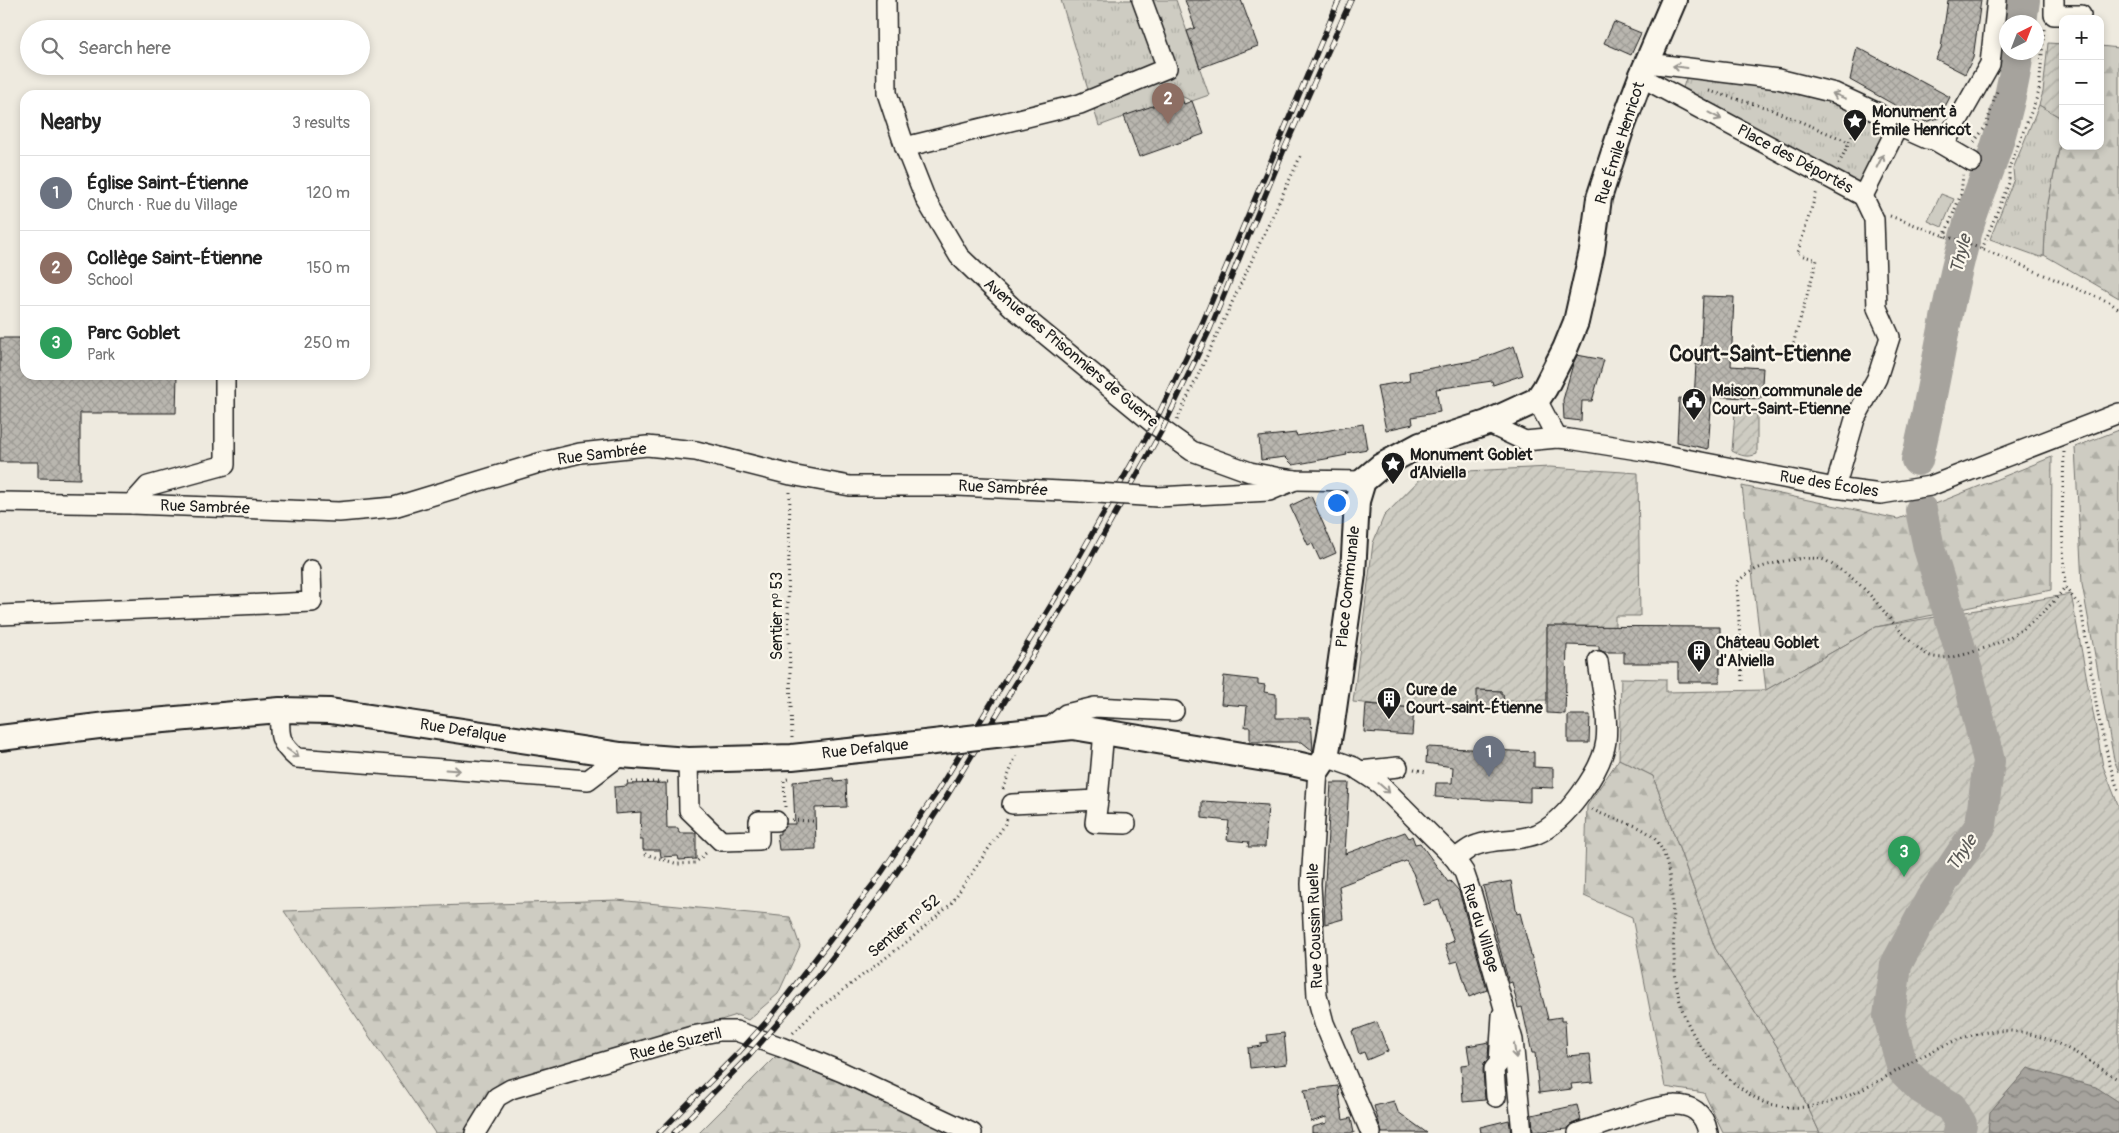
<!DOCTYPE html>
<html lang="en">
<head>
<meta charset="utf-8">
<style>
  body { margin:0; font-family:Pangolin,sans-serif; background:#f6f6f6; color:#222 }
  .controls { position:absolute; right:15px; top:15px; display:grid; overflow:hidden; border-radius:10px; box-shadow:0 2px 8px #0003 }
  .controls button { width:45px; height:45px; display:grid; place-items:center; padding:0; border:0; border-bottom:1px solid #e0e0e0; background:#fff; color:#222; font:25px sans-serif }
  .compass { position:absolute; left:1999px; top:15px; width:45px; height:45px; border-radius:50%; background:#fff; box-shadow:0 2px 8px #0003; rotate:42deg }
  .you { position:absolute; left:1336px; top:502px; width:18px; height:18px; margin:-12px; border:4px solid #fff; border-radius:50%; background:#1a73e8; box-shadow:0 0 0 8px #1a73e833 }
  .badge { display:grid; place-items:center; width:32px; height:32px; border-radius:50%; background:#2563eb; color:#fff; font-size:16px; font-weight:700 }
  .pin { position:absolute; translate:-50% -41px; filter:drop-shadow(0 1px 2px #0008) }
  .pin::after { content:''; position:absolute; top:26px; width:18px; height:15px; background:inherit; clip-path:polygon(0 0,100% 0,50% 100%) }
  .list { margin:0; padding:0; list-style:none }
  h2 { display:flex; justify-content:space-between; align-items:center; height:65px; margin:0; padding:0 20px; font-size:21px }
  h2 small { font-size:16px; font-weight:400; color:#767676 }
  .list li { display:grid; grid-template-columns:32px 1fr auto; gap:15px; align-items:center; box-sizing:border-box; height:75px; padding:0 20px; border-top:1px solid #e0e0e0 }
  .list b { display:block; font-size:19px; white-space:nowrap }
  .list p { margin:0; font-size:16px; white-space:nowrap; color:#767676 }
  .list em { font-size:16px; font-style:normal; color:#767676 }
  .icon { flex:none; width:28px; height:28px; fill:none; stroke:currentColor; stroke-width:2; stroke-linecap:round; stroke-linejoin:round }
  .map { position:relative; flex:none; width:2119px; height:1133px; overflow:hidden }
  .search { position:absolute; background:#fff; box-shadow:0 2px 8px #0003; left:20px; top:20px; width:350px; height:55px; display:flex; align-items:center; gap:12px; box-sizing:border-box; padding:0 18px; border-radius:28px; color:#767676; font-size:19px }
  .panel { position:absolute; background:#fff; box-shadow:0 2px 8px #0003; left:20px; top:90px; width:350px; height:290px; border-radius:15px }
  .map>svg:first-child { display:block }
</style>
</head>
<body>
<div class="map">
<svg width="2119" height="1133" viewBox="0 0 2119 1133">
  <defs>
    <pattern id="forest-firs" width="22" height="20" patternUnits="userSpaceOnUse" patternTransform="scale(1.25)"><rect width="22" height="20" fill="#ceccc2"/><path d="M5 1l3.5 6h-7zM16 11l3.5 6h-7z" fill="#b0afa6"/></pattern>
    <pattern id="park-tufts" width="24" height="20" patternUnits="userSpaceOnUse" patternTransform="scale(1.25)"><rect width="24" height="20" fill="#ceccc2"/><path d="M3 7l-1-3M5 7V3M7 7l1-3M15 17l-1-3M17 17v-4M19 17l1-3" fill="none" stroke="#b0afa6"/></pattern>
    <pattern id="garden-furrows" width="10" height="10" patternUnits="userSpaceOnUse" patternTransform="scale(1.25)"><rect width="10" height="10" fill="#ceccc2"/><path d="M-1 1l2-2M0 10L10 0M9 11l2-2" fill="none" stroke="#b0afa6"/></pattern>
    <pattern id="water-waves" width="16" height="10" patternUnits="userSpaceOnUse" patternTransform="scale(1.25)"><rect width="16" height="10" fill="#a6a39d"/><path d="M0 5q4-4 8 0t8 0" fill="none" stroke="#86847f"/></pattern>
    <pattern id="building-cross-hatch" width="8" height="8" patternUnits="userSpaceOnUse" patternTransform="scale(1.25)"><rect width="8" height="8" fill="#b9b6af"/><path d="M0 0l8 8M0 8l8-8" fill="none" stroke="#9e9c96"/></pattern>
  </defs>
  <rect width="100%" height="100%" fill="#eeeadf"/>
  <filter id="ink" filterUnits="userSpaceOnUse"><feTurbulence type="fractalNoise" baseFrequency=".02" numOctaves="2"/><feDisplacementMap in="SourceGraphic" scale="10" xChannelSelector="R" yChannelSelector="G"/><feConvolveMatrix kernelMatrix="1 2 1 2 8 2 1 2 1" color-interpolation-filters="sRGB"/></filter>
  <g filter="url(#ink)">
    <!-- forest -->
    <g fill="url(#forest-firs)" stroke="#75746f">
      <polygon points="2100,46 2119,48 2119,298 2044,255 2046,213 2063,129 2063,146 2100,146"/>
      <polygon points="2119,430 2119,772 2114,760 2082,584 2075,447"/>
      <polygon points="2052,457 2051,590 1876,627 1766,690 1742,486 1898,519"/>
      <polygon points="1619,759 1653,776 1715,948 1785,1059 1820,1133 1723,1133 1704,1093 1665,1087 1632,917 1584,896 1587,806"/>
      <polygon points="617,900 790,917 800,946 778,994 748,1020 737,1015 492,1090 467,1133 435,1133 284,911"/>
      <polygon points="779,1053 959,1133 699,1133"/>
    </g>
    <!-- park -->
    <g fill="url(#park-tufts)" stroke="#75746f">
      <polygon points="1061,0 1176,0 1209,95 1192,101 1181,96 1099,126"/>
      <polygon points="1689,69 1778,79 1898,126 1863,196 1680,97"/>
      <polygon points="2039,105 2063,119 2063,129 2046,213 2044,255 2040,257 1990,239 2014,179 2013,169"/>
    </g>
    <!-- garden -->
    <g fill="url(#garden-furrows)" stroke="#75746f">
      <polygon points="2048,43 2063,44 2063,119 2039,105 2043,92"/>
      <path d="M1735,412l22,2v40c-9,4 -16,2 -25,-3z"/>
      <polygon points="1550,467 1638,473 1640,616 1615,616 1615,627 1547,626 1547,700 1504,701 1503,695 1501,694 1501,691 1478,690 1477,707 1414,708 1353,702 1373,543 1384,516 1426,473"/>
      <polygon points="2071,594 2103,766 2119,807 2119,1133 1820,1133 1785,1059 1715,948 1653,776 1619,759 1621,678 1666,679 1666,692 1766,690 1876,627"/>
    </g>
    <!-- pitch -->
    <polygon fill="#ceccc2" stroke="#75746f" points="1941,194 1954,199 1942,227 1928,221"/>
    <!-- water -->
    <polygon fill="url(#water-waves)" stroke="#6f6d69" points="2028,1068 2096,1087 2119,1102 2119,1133 1988,1133 1990,1112"/>
    <g fill="none" stroke-linecap="round" stroke-linejoin="round">
      <!-- river -->
      <g stroke="#a6a39d" stroke-width="32">
        <polyline points="2021,22 2024,0"/>
        <path d="M1917,460c19,-78 29,-159 52,-237 6,-20 15,-40 22,-60 12,-36 22,-73 27,-111"/>
        <polyline points="1921,510 1929,548 1967,671 1989,761 1981,825 1931,899 1896,965 1889,1016 1903,1070 1921,1088 1951,1107 1961,1124 1959,1133"/>
      </g>
    </g>
    <!-- building -->
    <g fill="url(#building-cross-hatch)" stroke="#1c1c1c">
      <polygon points="1185,0 1241,0 1258,46 1200,68 1187,31 1195,28"/>
      <polygon points="1948,0 1981,0 1973,58 1965,74 1936,59 1941,48"/>
      <polygon points="1614,22 1641,33 1631,55 1604,43"/>
      <polygon points="1857,47 1950,97 1939,118 1925,122 1850,80"/>
      <polygon points="1181,96 1184,104 1192,101 1204,134 1139,157 1124,116"/>
      <polygon points="1703,296 1734,297 1731,366 1763,368 1761,399 1712,396 1708,449 1677,442 1679,398 1694,400 1696,364 1700,365"/>
      <polygon points="0,338 25,338 25,375 177,375 176,413 80,413 80,479 38,478 38,462 0,462"/>
      <polygon points="1514,346 1523,375 1493,385 1492,381 1436,389 1440,412 1412,417 1413,424 1386,430 1377,386 1410,381 1409,372 1477,360"/>
      <polygon points="1577,355 1604,360 1592,401 1582,401 1581,421 1564,419 1563,400 1573,364"/>
      <polygon points="1363,424 1367,449 1346,453 1347,455 1293,465 1285,457 1261,460 1259,437 1296,433 1297,436"/>
      <polygon points="1311,496 1336,553 1320,560 1312,543 1308,545 1290,506"/>
      <polygon points="1547,626 1720,627 1720,682 1678,682 1678,663 1624,663 1624,652 1604,652 1599,650 1599,646 1567,645 1565,714 1547,713"/>
      <polygon points="1224,676 1258,680 1258,684 1265,685 1264,692 1276,694 1276,718 1311,718 1313,751 1302,742 1250,742 1250,727 1245,727 1247,706 1221,704"/>
      <polygon points="1477,690 1501,691 1501,694 1503,694 1504,708 1477,707"/>
      <polygon points="1366,704 1414,708 1412,735 1364,732"/>
      <polygon points="1568,715 1590,715 1589,743 1568,743"/>
      <polygon points="1427,747 1534,752 1534,767 1553,768 1553,788 1530,787 1530,802 1435,797 1436,783 1452,783 1453,767 1426,763"/>
      <polygon points="833,778 834,781 846,780 847,807 815,808 816,849 779,850 777,834 780,834 780,831 786,824 795,824 793,782"/>
      <polygon points="666,783 667,828 678,828 679,833 696,833 696,859 679,860 678,856 661,857 660,850 643,850 643,840 640,840 641,812 615,814 614,787 627,786 627,784"/>
      <polygon points="1331,783 1349,783 1345,854 1405,832 1409,838 1412,836 1415,844 1420,843 1448,882 1450,881 1459,891 1487,990 1469,997 1458,961 1451,963 1445,945 1454,941 1439,900 1424,905 1413,873 1406,861 1339,886 1343,919 1325,924 1324,897"/>
      <polygon points="1202,801 1268,805 1265,847 1248,847 1249,842 1227,840 1229,821 1202,818"/>
      <polygon points="1511,881 1517,914 1520,913 1548,1019 1561,1017 1561,1021 1565,1021 1567,1056 1590,1054 1593,1082 1571,1084 1572,1089 1539,1093 1535,1053 1532,1053 1522,1007 1518,1008 1512,982 1509,983 1483,886"/>
      <polygon points="1377,1022 1388,1051 1367,1060 1364,1052 1359,1054 1352,1031"/>
      <polygon points="1284,1033 1287,1064 1250,1068 1248,1048 1261,1046 1261,1043 1268,1042 1267,1035"/>
      <polygon points="1489,1042 1488,1059 1484,1063 1483,1070 1485,1100 1463,1102 1461,1065 1470,1064 1467,1046"/>
      <polygon points="1338,1086 1343,1120 1351,1118 1354,1133 1312,1133 1312,1127 1327,1123 1326,1117 1311,1122 1304,1090"/>
      <polygon points="1394,1101 1398,1112 1427,1133 1382,1133 1374,1106"/>
      <polygon points="1577,1105 1581,1120 1570,1125 1568,1129 1533,1132 1532,1115"/>
      <polygon points="1509,1120 1511,1133 1481,1133 1480,1127"/>
    </g>
    <g fill="none" stroke-linecap="round" stroke-linejoin="round">
      <defs>
        <g id="minor">
          <polyline points="886,0 887,93 905,147 926,200 959,256 1013,308 1154,424 1192,451 1250,472 1280,478 1295,480 1363,481"/>
          <polyline points="2054,0 2054,15 2081,15"/>
          <polyline points="1648,63 1778,79 1835,93 1876,112 1898,126 1927,139 1942,141 1949,136 1990,64 1997,0"/>
          <polyline points="1641,77 1863,196"/>
          <polyline points="1936,141 1972,162"/>
          <polyline points="905,147 1080,104 1167,68 1142,0"/>
          <polyline points="1863,196 1898,126"/>
          <polyline points="1537,400 1557,438"/>
          <polyline points="1487,423 1525,441 1557,438 1569,439 1644,451 1835,488 1881,494 1930,486 2119,413"/>
          <polyline points="1835,488 1855,419 1877,378 1890,337 1877,308 1874,219 1863,196"/>
          <polyline points="1158,497 1269,491 1295,480"/>
          <polyline points="0,502 132,504 339,512 394,507 539,463 580,453 647,446 696,451 791,475 850,486 958,486 1082,492"/>
          <polyline points="132,504 148,486 225,465 225,375"/>
          <polyline points="0,615 312,602 311,570"/>
          <path d="M280,710c-1,23 -2,33 17,48l291,22 33,-25"/>
          <polyline points="1049,728 1066,714 1095,707 1174,711"/>
          <polyline points="1326,757 1354,767 1380,784 1455,859 1464,872 1472,895 1513,1040 1522,1133"/>
          <polyline points="688,760 689,810 721,841 759,840 759,821 776,821"/>
          <polyline points="1318,769 1311,884 1317,996 1324,1023 1371,1133"/>
          <polyline points="1360,771 1398,767"/>
          <polyline points="1098,800 1095,823 1126,824"/>
          <polyline points="1012,804 1098,800 1104,731"/>
          <path d="M1455,859c6,-4 14,-12 22,-14 19,-7 40,-3 60,-11 28,-12 65,-63 69,-93 3,-25 -5,-55 -8,-80"/>
          <polyline points="1496,1097 1494,1069 1499,1063 1502,1015"/>
          <polyline points="475,1133 497,1097 511,1089 692,1036 719,1031 736,1031 781,1047 842,1072 972,1133"/>
          <path d="M1578,1133c16,-5 32,-11 49,-16 27,-10 73,-27 81,16"/>
        </g>
        <g id="major">
          <polyline points="1013,733 1073,727 1296,764 1318,769 1326,757 1332,723 1353,574 1357,501 1363,481 1381,466 1420,445 1487,423 1537,400 1545,388 1565,349 1576,322 1592,251 1599,198 1621,130 1641,77 1674,0"/>
          <polyline points="0,738 107,725 280,710 330,711 621,755 688,760 792,757 925,743"/>
        </g>
      </defs>
      <!-- minor casing -->
      <use href="#minor" stroke="#1c1c1c" stroke-width="22"/>
      <!-- major casing -->
      <use href="#major" stroke="#1c1c1c" stroke-width="28"/>
      <!-- path -->
      <g stroke="#1c1c1c" stroke-width="3" stroke-dasharray="1 4" stroke-linecap="butt">
        <polyline points="1709,91 1768,108 1849,142 1858,122"/>
        <polyline points="1974,142 1986,126 1997,91"/>
        <polyline points="1839,164 1849,142"/>
        <polyline points="1890,216 1982,249 2109,302 2119,309"/>
        <polyline points="1944,237 1961,194 1963,175"/>
        <polyline points="1982,249 2009,183 2009,168 2039,92 2044,29"/>
        <polyline points="1792,348 1817,260 1797,254 1817,191"/>
        <polyline points="1177,420 1302,153"/>
        <polyline points="2064,452 2062,523 2065,587"/>
        <polyline points="790,492 788,607 792,738"/>
        <path d="M1742,681l-5,-98c11,-13 26,-17 43,-21 12,-3 29,-5 41,-3 5,1 12,6 16,9 34,20 46,46 72,72 7,6 15,15 25,17 17,3 32,-3 48,-8 34,-11 62,-33 83,-62l16,21 17,107 11,47 10,31"/>
        <polyline points="1414,769 1426,772"/>
        <polyline points="627,782 670,782"/>
        <polyline points="1003,789 1017,753"/>
        <polyline points="785,807 784,780 788,779"/>
        <path d="M1592,809c20,12 45,12 62,29 14,14 16,42 18,61 2,33 0,70 8,103 11,41 45,81 83,100 96,31 163,-84 257,-70 36,5 69,29 99,48"/>
        <polyline points="792,820 814,821"/>
        <polyline points="645,854 678,864 695,863 707,852"/>
        <polyline points="793,1033 814,1012 908,941 950,905 1004,826 1007,819"/>
      </g>
      <!-- minor -->
      <use href="#minor" stroke="#fbf7ec" stroke-width="19"/>
      <!-- major -->
      <use href="#major" stroke="#fbf7ec" stroke-width="24"/>
      <defs>
        <g id="rail">
          <polyline points="659,1133 740,1051 768,1020 875,882 937,792 1062,587 1154,424 1202,324 1339,0"/>
          <polyline points="674,1133 750,1055 815,980 885,890 947,796 1071,593 1162,430 1210,329 1283,152 1351,0"/>
        </g>
      </defs>
      <!-- rail casing -->
      <use href="#rail" stroke="#1c1c1c" stroke-width="5.5"/>
      <!-- rail -->
      <use href="#rail" stroke="#fbf7ec" stroke-width="4" stroke-dasharray="11" stroke-linecap="butt"/>
      <defs>
        <polyline id="minor-bridge" points="1082,492 1158,497"/>
        <polyline id="major-bridge" points="925,743 1013,733"/>
      </defs>
      <!-- minor-bridge casing -->
      <use href="#minor-bridge" stroke="#1c1c1c" stroke-width="22" stroke-linecap="butt"/>
      <!-- major-bridge casing -->
      <use href="#major-bridge" stroke="#1c1c1c" stroke-width="28" stroke-linecap="butt"/>
      <!-- minor-bridge -->
      <use href="#minor-bridge" stroke="#fbf7ec" stroke-width="19"/>
      <!-- major-bridge -->
      <use href="#major-bridge" stroke="#fbf7ec" stroke-width="24"/>
    </g>
    <!-- one-way arrows -->
    <defs><path id="oneway-shaft" d="M-6 0H5M1.5-3L5.5 0L1.5 3" fill="none" stroke-width="1.6" stroke-linecap="round" stroke-linejoin="round" transform="scale(1.25)"/></defs>
    <g stroke="#97948e">
      <use href="#oneway-shaft" transform="translate(1680 67) rotate(-172)"/>
      <use href="#oneway-shaft" transform="translate(1839 96) rotate(-158)"/>
      <use href="#oneway-shaft" transform="translate(1715 116) rotate(28)"/>
      <use href="#oneway-shaft" transform="translate(1880 161) rotate(-63)"/>
      <use href="#oneway-shaft" transform="translate(293 753) rotate(35)"/>
      <use href="#oneway-shaft" transform="translate(453 770) rotate(4)"/>
      <use href="#oneway-shaft" transform="translate(1384 788) rotate(41)"/>
      <use href="#oneway-shaft" transform="translate(1515 1051) rotate(82)"/>
    </g>
  </g>
  <!-- icons -->
  <defs>
    <symbol id="sight-pin" viewBox="-11 -11 22 30"><path d="M0 17L-7.5 6A9.5 9.5 0 1 1 7.5 6Z" fill="#1c1c1c" stroke="#fbf7ec"/><path d="M0-6L1.8-2.2L6-1.7L2.9 1.2L3.7 5.4L0 3.3L-3.7 5.4L-2.9 1.2L-6-1.7L-1.8-2.2Z" fill="#fff"/></symbol>
    <symbol id="civic-pin" viewBox="-11 -11 22 30"><path d="M0 17L-7.5 6A9.5 9.5 0 1 1 7.5 6Z" fill="#1c1c1c" stroke="#fbf7ec"/><path d="M-.6-6.5H3V-4.5H.6V-3L4-1V1h2V6H-6V1h2V-1L-.6-3ZM-1.2 2.5V6h2.4V2.5Z" fill="#fff"/></symbol>
    <symbol id="building-pin" viewBox="-11 -11 22 30"><path d="M0 17L-7.5 6A9.5 9.5 0 1 1 7.5 6Z" fill="#1c1c1c" stroke="#fbf7ec"/><path d="M-4-6H4V6H1V3H-1V6H-4ZM-2.5-4.3h1.7v1.8h-1.7ZM.8-4.3h1.7v1.8H.8ZM-2.5-1h1.7V.8h-1.7ZM.8-1h1.7V.8H.8Z" fill="#fff"/></symbol>
  </defs>
  <g fill-rule="evenodd">
    <use href="#sight-pin" x="1841" y="107" width="28" height="38"/>
    <use href="#civic-pin" x="1680" y="386" width="28" height="38"/>
    <use href="#sight-pin" x="1379" y="450" width="28" height="38"/>
    <use href="#building-pin" x="1685" y="638" width="28" height="38"/>
    <use href="#building-pin" x="1375" y="685" width="28" height="38"/>
  </g>
  <g text-anchor="middle" dominant-baseline="central" stroke-width="4.5" stroke-linejoin="round" paint-order="stroke">
    <!-- poi labels -->
    <g font-size="16" font-weight="bold" fill="#1c1c1c" stroke="#fbf7ec" text-anchor="start">
      <text x="1872" y="112">Monument à<tspan x="1872" dy="18">Émile Henricot</tspan></text>
      <text x="1712" y="391">Maison communale de<tspan x="1712" dy="18">Court-Saint-Etienne</tspan></text>
      <text x="1410" y="455">Monument Goblet<tspan x="1410" dy="18">d’Alviella</tspan></text>
      <text x="1716" y="643">Château Goblet<tspan x="1716" dy="18">d'Alviella</tspan></text>
      <text x="1406" y="690">Cure de<tspan x="1406" dy="18">Court-saint-Étienne</tspan></text>
    </g>
    <!-- street labels -->
    <g font-size="16" fill="#1c1c1c" stroke="#fbf7ec">
      <text transform="translate(1620 143) rotate(-72)">Rue Émile Henricot</text>
      <text transform="translate(1795 159) rotate(28)">Place des Déportés</text>
      <text transform="translate(1071 353) rotate(40)">Avenue des Prisonniers de Guerre</text>
      <text transform="translate(602 454) rotate(-7)">Rue Sambrée</text>
      <text transform="translate(1829 484) rotate(9)">Rue des Écoles</text>
      <text transform="translate(1003 488) rotate(3)">Rue Sambrée</text>
      <text transform="translate(205 507) rotate(2)">Rue Sambrée</text>
      <text transform="translate(1348 587) rotate(-84)">Place Communale</text>
      <text transform="translate(777 616) rotate(-90)">Sentier nᵒ 53</text>
      <text transform="translate(463 731) rotate(9)">Rue Defalque</text>
      <text transform="translate(865 749) rotate(-6)">Rue Defalque</text>
      <text transform="translate(904 926) rotate(-40)">Sentier nᵒ 52</text>
      <text transform="translate(1315 926) rotate(-92)">Rue Coussin Ruelle</text>
      <text transform="translate(1481 928) rotate(73)">Rue du Village</text>
      <text transform="translate(676 1044) rotate(-14)">Rue de Suzeril</text>
    </g>
    <!-- water labels -->
    <g font-size="18" font-style="italic" fill="#5a5956" stroke="#fbf7ec">
      <text transform="translate(1961 254) rotate(-76)">Thyle</text>
      <text transform="translate(1962 853) rotate(-56)">Thyle</text>
    </g>
    <!-- district labels -->
    <g font-size="21" font-weight="bold" fill="#1c1c1c" stroke="#fbf7ec">
      <text x="1760" y="354">Court-Saint-Etienne</text>
    </g>
  </g>
</svg>
<div class="controls">
<button>+</button>
<button>−</button>
<button><svg class="icon" aria-label="layers" viewBox="0 0 24 24"><path d="M12 4l9 5-9 5-9-5zM3 14l9 5 9-5"/></svg></button>
</div>
<svg class="compass" viewBox="-18 -18 36 36"><path d="M0-13l5 13h-10z" fill="#e53935"/><path d="M0 13l5-13h-10z" fill="#767676"/></svg>
<div class="you"></div>
<div class="pin badge" style="left:1489px;top:777px;background:#6b7280">1</div>
<div class="pin badge" style="left:1168px;top:124px;background:#8d6e63">2</div>
<div class="pin badge" style="left:1904px;top:877px;background:#2e9e5b">3</div>
<div class="search"><svg class="icon" aria-label="search" viewBox="0 0 24 24"><circle cx="10" cy="10" r="6"/><path d="M15 15l6 6"/></svg>Search here</div>
<section class="panel">
<h2>Nearby<small>3 results</small></h2>
<ul class="list">
<li><span class="badge" style="background:#6b7280">1</span><div><b>Église Saint-Étienne</b><p>Church · Rue du Village</p></div><em>120 m</em></li>
<li><span class="badge" style="background:#8d6e63">2</span><div><b>Collège Saint-Étienne</b><p>School</p></div><em>150 m</em></li>
<li><span class="badge" style="background:#2e9e5b">3</span><div><b>Parc Goblet</b><p>Park</p></div><em>250 m</em></li>
</ul>
</section>
</div>
</body>
</html>
